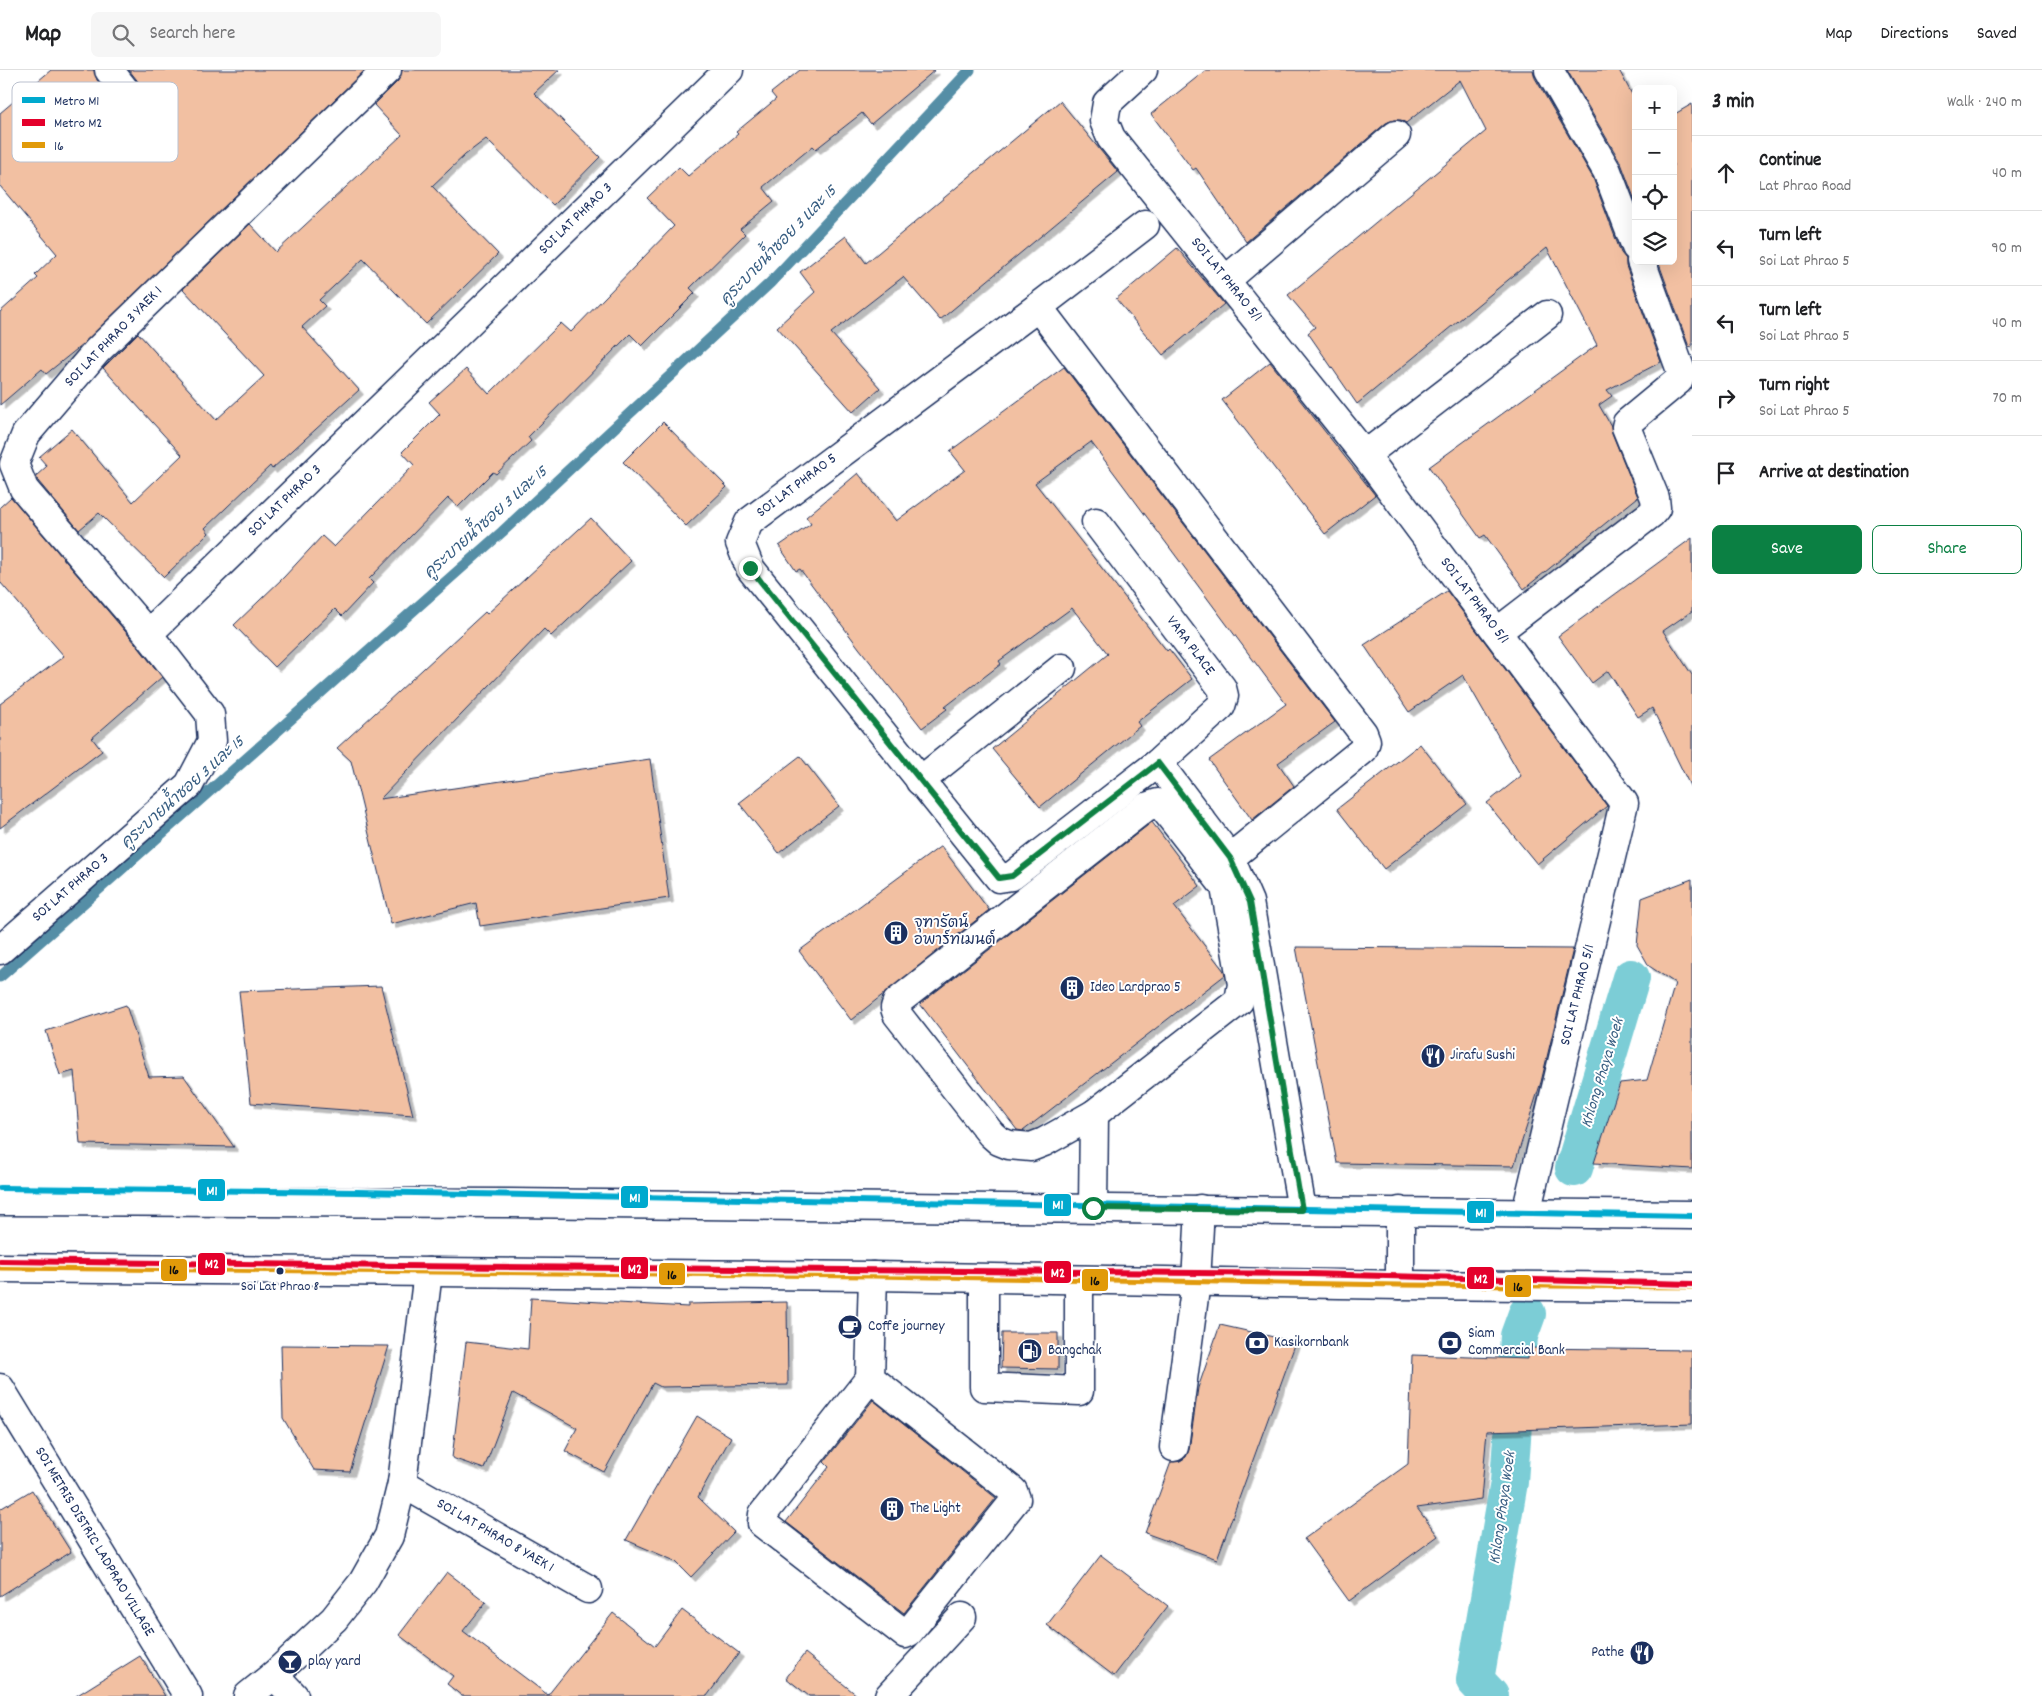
<!DOCTYPE html>
<html lang="en">
<head>
<meta charset="utf-8">
<style>
  body { margin:0; font-family:Dekko,"Playpen Sans Thai",sans-serif; background:#f6f6f6; color:#202124 }
  .controls { position:absolute; right:15px; top:15px; display:grid; overflow:hidden; border-radius:8px; box-shadow:0 5px 20px #0002 }
  .controls button { width:45px; height:45px; display:grid; place-items:center; padding:0; border:0; border-bottom:1px solid #e0e0e0; background:#fff; color:#202124; font:25px sans-serif }
  .stop { position:absolute; width:15px; height:15px; margin:-11px; border:4px solid #0b8043; border-radius:50%; background:#fff }
  .stop.end { background:#0b8043; border-color:#fff; box-shadow:0 1px 5px #0008 }
  .list { margin:0; padding:0; list-style:none }
  h2 { display:flex; justify-content:space-between; align-items:center; height:65px; margin:0; padding:0 20px; font-size:21px }
  h2 small { font-size:16px; font-weight:400; color:#757577 }
  .list li { display:grid; grid-template-columns:32px 1fr auto; gap:15px; align-items:center; box-sizing:border-box; height:75px; padding:0 20px; border-top:1px solid #e0e0e0 }
  .list b { display:block; font-size:19px; white-space:nowrap }
  .list p { margin:0; font-size:16px; white-space:nowrap; color:#757577 }
  .list em { font-size:16px; font-style:normal; color:#757577 }
  .actions { display:flex; gap:10px; padding:15px 20px }
  .actions a { flex:1; padding:11px 0; border:1px solid #0b8043; border-radius:8px; text-align:center; font-size:18px; color:#0b8043 }
  .actions .main { background:#0b8043; color:#fff }
  .icon { flex:none; width:28px; height:28px; fill:none; stroke:currentColor; stroke-width:2; stroke-linecap:round; stroke-linejoin:round }
  .map { position:relative; flex:none; width:1692px; height:1626px; overflow:hidden }
  header { display:flex; align-items:center; gap:30px; box-sizing:border-box; height:70px; padding:0 25px; background:#fff; border-bottom:1px solid #e0e0e0 }
  header strong { font-size:24px }
  nav { display:flex; gap:28px; margin-inline-start:auto; font-size:18px }
  .search { width:350px; height:45px; background:#f6f6f6; display:flex; align-items:center; gap:12px; box-sizing:border-box; padding:0 18px; border-radius:8px; color:#757577; font-size:19px }
  main { display:flex }
  aside { flex:1; background:#fff }
  .map>svg:first-child { display:block }
</style>
</head>
<body>
<header>
<strong>Map</strong>
<div class="search"><svg class="icon" aria-label="search" viewBox="0 0 24 24"><circle cx="10" cy="10" r="6"/><path d="M15 15l6 6"/></svg>Search here</div>
<nav><a>Map</a><a>Directions</a><a>Saved</a></nav>
</header>
<main>
<div class="map">
<svg width="1692" height="1626" viewBox="0 0 1692 1626">
  <defs>
    <filter id="shadow"><feDropShadow dx="4.5" dy="4.5" stdDeviation="0" flood-color="#0004"/></filter>
  </defs>
  <rect width="100%" height="100%" fill="#fff"/>
  <filter id="ink" filterUnits="userSpaceOnUse"><feTurbulence type="fractalNoise" baseFrequency=".02" numOctaves="2"/><feDisplacementMap in="SourceGraphic" scale="10" xChannelSelector="R" yChannelSelector="G"/><feConvolveMatrix kernelMatrix="1 2 1 2 8 2 1 2 1" color-interpolation-filters="sRGB"/></filter>
  <g filter="url(#ink)">
    <g fill="none" stroke-linecap="round" stroke-linejoin="round">
      <!-- stream -->
      <polyline stroke="#558ea6" stroke-width="11" points="0,907 502,462 770,213 970,0"/>
      <!-- canal -->
      <g stroke="#7ccdd6" stroke-width="38">
        <polyline points="1574,1098 1631,908"/>
        <polyline points="1490,1626 1475,1610 1509,1412 1519,1266 1527,1244"/>
      </g>
    </g>
    <!-- building -->
    <g fill="#f2c0a2" stroke="#1b2f5e" filter="url(#shadow)">
      <polygon points="51,0 94,0 97,10 149,76 155,80 163,81 170,79 175,72 176,63 173,56 129,0 365,0 82,275 46,304 42,299 0,335 0,242 38,208 35,205 57,184 0,116 0,43"/>
      <polygon points="402,0 559,0 534,23 600,87 553,135 486,69 465,85 432,116 498,184 426,254 363,189 319,230 325,236 302,257 359,320 272,399 270,396 205,458 209,463 164,507 99,443 79,460 38,411 36,406 47,396 39,387 72,359 133,432 182,385 103,298 138,263 216,350 264,306 183,219 250,154 276,182 402,65 374,35 398,11"/>
      <polygon points="800,0 935,0 871,54 862,43 816,79 813,76 763,117 774,131 740,159 745,164 690,218 695,223 642,276 630,264 528,367 531,371 496,404 493,402 458,437 448,428 369,509 373,513 342,546 335,539 275,597 234,555 284,507 322,466 334,477 414,395 402,382 440,344 429,332 466,299 489,324 561,253 571,262 674,156 647,128 679,97 688,106 738,64 736,62 776,29 771,23"/>
      <polygon points="1206,0 1533,0 1535,8 1593,108 1621,183 1626,189 1626,196 1661,292 1607,320 1612,326 1599,335 1611,356 1612,363 1638,427 1524,519 1485,465 1480,468 1429,397 1597,275 1547,178 1357,334 1308,263 1315,257 1288,225 1486,61 1460,10 1406,53 1401,50 1394,50 1386,53 1246,172 1196,98 1193,100 1151,44"/>
      <polygon points="1567,0 1619,0 1636,32 1636,133 1621,93"/>
      <polygon points="1060,31 1118,102 940,250 903,207 831,263 880,318 853,342 777,257 815,222 800,202 846,166 866,193"/>
      <polygon points="1692,34 1692,276 1689,277 1658,191 1673,191 1673,45"/>
      <polygon points="1177,178 1224,234 1163,285 1116,229"/>
      <polygon points="1270,292 1375,425 1325,464 1222,330"/>
      <polygon points="1064,297 1335,652 1278,693 1294,716 1252,750 1209,690 1286,634 1091,372 1035,413 1167,581 1169,579 1192,609 1137,652 1140,656 1040,737 992,679 1108,584 1072,538 999,591 1001,594 945,637 947,639 922,658 859,578 800,499 796,501 779,476 811,454 806,447 858,403 896,451 965,400 950,381"/>
      <polygon points="663,352 727,417 686,456 623,392"/>
      <polygon points="11,427 136,574 162,607 92,668 102,681 0,758 0,634 64,586 0,512 0,437"/>
      <polygon points="591,448 631,491 551,566 544,559 380,729 650,689 669,828 480,856 476,833 391,854 351,691 337,678 485,542 487,544"/>
      <polygon points="1692,468 1692,541 1663,561 1692,605 1692,720 1652,638 1638,647 1608,601 1592,613 1558,566"/>
      <polygon points="1447,521 1607,736 1537,794 1487,733 1521,706 1463,605 1409,642 1364,575"/>
      <polygon points="1420,674 1467,734 1384,799 1337,739"/>
      <polygon points="800,686 839,736 779,783 739,733"/>
      <polygon points="1152,752 1200,816 1174,836 1224,901 1225,905 1023,1061 1017,1060 920,934"/>
      <polygon points="941,776 989,840 851,950 799,881"/>
      <polygon points="1692,809 1692,1099 1594,1093 1620,1013 1647,1010 1675,913 1649,896 1637,875 1642,828"/>
      <polygon points="1296,877 1573,879 1541,1012 1514,1096 1337,1093"/>
      <polygon points="381,916 413,1045 251,1033 239,921"/>
      <polygon points="126,935 149,1007 184,1006 234,1077 80,1074 74,1001 60,1005 46,961"/>
      <polygon points="531,1228 688,1237 688,1234 787,1232 788,1315 661,1317 653,1313 604,1402 565,1381 577,1358 513,1323 484,1399 452,1388 466,1272 528,1279"/>
      <polygon points="1220,1255 1296,1272 1217,1489 1145,1463 1171,1392 1180,1391 1186,1387 1189,1380 1198,1318"/>
      <polygon points="1002,1263 1058,1263 1058,1299 1001,1298"/>
      <polygon points="281,1275 389,1276 350,1402 314,1400 283,1348"/>
      <polygon points="1528,1278 1692,1280 1692,1354 1487,1361 1481,1429 1417,1438 1438,1466 1349,1531 1304,1469 1408,1394 1412,1285 1528,1289"/>
      <polygon points="873,1330 996,1428 904,1543 786,1452 829,1397 824,1392"/>
      <polygon points="697,1346 731,1367 698,1427 734,1462 691,1507 675,1491 626,1470"/>
      <polygon points="32,1420 71,1482 0,1526 0,1439"/>
      <polygon points="1101,1485 1168,1536 1114,1606 1047,1555"/>
      <polygon points="447,1502 486,1532 463,1561 548,1625 613,1543 655,1576 682,1540 739,1583 707,1626 462,1626 447,1614 453,1606 399,1565"/>
      <polygon points="805,1583 858,1626 809,1626 786,1608"/>
      <polygon points="140,1586 165,1626 76,1626"/>
    </g>
    <g fill="none" stroke-linecap="round" stroke-linejoin="round">
      <defs>
        <g id="minor">
          <polyline points="109,0 161,66"/>
          <polyline points="1143,0 1107,33 1104,51 1111,68 1365,385 1624,733 1526,1143"/>
          <polyline points="1549,0 1607,101 1636,177"/>
          <polyline points="1226,210 1396,65"/>
          <polyline points="1038,237 1363,663 1366,671 1363,680 1230,788"/>
          <polyline points="1365,385 1547,245"/>
          <polyline points="1096,452 1222,618 1224,626 1221,636 1158,693 1012,806 999,808 750,498 740,473 749,452 1038,237 1145,155"/>
          <polyline points="1497,562 1651,444 1656,438 1655,428 1626,357 1627,353 1679,310 1681,301 1641,191"/>
          <polyline points="148,564 24,419 14,394 26,364 97,281 387,0"/>
          <polyline points="1158,693 1230,788 1249,832 1302,1140"/>
          <polyline points="920,711 1062,598"/>
          <polygon points="1158,733 1162,736 1225,817 1242,914 1239,931 1094,1044 1044,1072 1031,1077 1009,1075 999,1071 991,1064 897,944 895,938 897,932 1146,737"/>
          <polyline points="0,880 189,715 212,671 210,644 148,564 729,0"/>
          <polyline points="1093,1138 1094,1044"/>
          <polyline points="984,1209 984,1317 1079,1321 1079,1211"/>
          <polyline points="870,1308 1013,1421 1016,1429 909,1562 905,1564 762,1453 763,1444 870,1308 873,1206"/>
          <polyline points="0,1318 188,1626"/>
          <polyline points="1174,1377 1196,1212"/>
          <polyline points="402,1413 588,1519"/>
          <polyline points="274,1605 294,1626"/>
          <polyline points="248,1626 274,1605 334,1549 363,1512 389,1466 402,1413 428,1202"/>
          <polyline points="889,1626 962,1547"/>
        </g>
        <g id="major">
          <polyline points="0,1131 509,1133 1692,1145"/>
          <polyline points="0,1198 873,1206 1400,1215 1692,1217"/>
          <polyline points="1196,1212 1200,1139"/>
          <polyline points="1400,1215 1400,1141"/>
        </g>
      </defs>
      <!-- minor casing -->
      <use href="#minor" stroke="#1b2f5e" stroke-width="31"/>
      <!-- major casing -->
      <use href="#major" stroke="#1b2f5e" stroke-width="31"/>
      <!-- minor -->
      <use href="#minor" stroke="#fff" stroke-width="28"/>
      <!-- major -->
      <use href="#major" stroke="#fff" stroke-width="28"/>
      <defs>
        <polyline id="bus-1" points="0,1198 873,1206 1400,1215 1692,1217"/>
      </defs>
      <!-- bus-1 casing -->
      <use href="#bus-1" stroke="#fff" stroke-width="9"/>
      <!-- bus-1 -->
      <use href="#bus-1" stroke="#e19a09" stroke-width="5"/>
      <defs>
        <polyline id="metro-1" points="0,1118 357,1122 1692,1146"/>
        <polyline id="metro-2" points="0,1191 400,1196 1309,1204 1692,1214"/>
      </defs>
      <!-- metro-1 casing -->
      <use href="#metro-1" stroke="#fff" stroke-width="10"/>
      <!-- metro-2 casing -->
      <use href="#metro-2" stroke="#fff" stroke-width="10"/>
      <!-- metro-1 -->
      <use href="#metro-1" stroke="#00a9ce" stroke-width="6"/>
      <!-- metro-2 -->
      <use href="#metro-2" stroke="#e4002b" stroke-width="6"/>
    </g>
  </g>
  <g fill="none" stroke-linecap="round" stroke-linejoin="round" filter="url(#ink)">
    <!-- route -->
    <polyline stroke="#0b8043" stroke-width="6" points="750,498 999,808 1012,806 1158,693 1230,788 1250,832 1302,1140 1093,1138"/>
  </g>
  <!-- icons -->
  <defs>
    <symbol id="building-disc" viewBox="-11 -11 22 22"><circle r="9.5" fill="#1b2f5e" stroke="#fff"/><path d="M-4-6H4V6H1V3H-1V6H-4ZM-2.5-4.3h1.7v1.8h-1.7ZM.8-4.3h1.7v1.8H.8ZM-2.5-1h1.7V.8h-1.7ZM.8-1h1.7V.8H.8Z" fill="#fff"/></symbol>
    <symbol id="restaurant-disc" viewBox="-11 -11 22 22"><circle r="9.5" fill="#1b2f5e" stroke="#fff"/><path d="M-5-6h1v4h1v-4h1v4h1v-4h1v5L-1.5 .5V6h-2V.5L-5-1ZM5-6V6H3V1.5H1.5Q1.5-4 5-6Z" fill="#fff"/></symbol>
    <symbol id="cafe-disc" viewBox="-11 -11 22 22"><circle r="9.5" fill="#1b2f5e" stroke="#fff"/><path d="M-5.5-4.5H6V0H3Q3 3.5 0 3.5H-2.5Q-5.5 3.5-5.5 0ZM3-3.2v2h1.7v-2ZM-6 4.5H4V6H-6Z" fill="#fff"/></symbol>
    <symbol id="bank-disc" viewBox="-11 -11 22 22"><circle r="9.5" fill="#1b2f5e" stroke="#fff"/><path d="M-6-4H6V4H-6ZM0-2.3a2.3 2.3 0 1 0 0 4.6a2.3 2.3 0 1 0 0-4.6Z" fill="#fff"/></symbol>
    <symbol id="fuel-disc" viewBox="-11 -11 22 22"><circle r="9.5" fill="#1b2f5e" stroke="#fff"/><path d="M-5.5-6h7V0h2V4h1.3V-2.5L3-4.5l.8-.8L6-3V5H2.5V1h-1V6h-7ZM-4.2-4.7v3.2H.2V-4.7Z" fill="#fff"/></symbol>
    <symbol id="bar-disc" viewBox="-11 -11 22 22"><circle r="9.5" fill="#1b2f5e" stroke="#fff"/><path d="M-6-5H6L.8 .8V4.5H3.5V6h-7V4.5H-.8V.8Z" fill="#fff"/></symbol>
  </defs>
  <g fill-rule="evenodd">
    <use href="#building-disc" x="882" y="849" width="28" height="28"/>
    <use href="#building-disc" x="1058" y="904" width="28" height="28"/>
    <use href="#restaurant-disc" x="1419" y="972" width="28" height="28"/>
    <use href="#cafe-disc" x="836" y="1243" width="28" height="28"/>
    <use href="#bank-disc" x="1243" y="1259" width="28" height="28"/>
    <use href="#bank-disc" x="1436" y="1259" width="28" height="28"/>
    <use href="#fuel-disc" x="1016" y="1267" width="28" height="28"/>
    <use href="#building-disc" x="878" y="1425" width="28" height="28"/>
    <use href="#restaurant-disc" x="1628" y="1569" width="28" height="28"/>
    <use href="#bar-disc" x="276" y="1578" width="28" height="28"/>
  </g>
  <!-- markers -->
  <circle fill="#1b2f5e" stroke="#fff" stroke-width="2" cx="280" cy="1201" r="4.5"/>
  <g text-anchor="middle" dominant-baseline="central" stroke-width="4" stroke-linejoin="round" paint-order="stroke">
    <!-- bus labels -->
    <g font-size="14" fill="#1b2f5e" stroke="#fff">
      <text x="280" y="1217">Soi Lat Phrao 8</text>
    </g>
    <!-- street labels -->
    <g font-size="15" fill="#1b2f5e" stroke="#fff">
      <text transform="translate(576 149) rotate(-44)">SOI LAT PHRAO 3</text>
      <text transform="translate(1226 210) rotate(51)">SOI LAT PHRAO 5/1</text>
      <text transform="translate(114 267) rotate(-46)">SOI LAT PHRAO 3 YAEK 1</text>
      <text transform="translate(797 416) rotate(-37)">SOI LAT PHRAO 5</text>
      <text transform="translate(285 431) rotate(-44)">SOI LAT PHRAO 3</text>
      <text transform="translate(1474 531) rotate(53)">SOI LAT PHRAO 5/1</text>
      <text transform="translate(1190 576) rotate(53)">VARA PLACE</text>
      <text transform="translate(71 818) rotate(-41)">SOI LAT PHRAO 3</text>
      <text transform="translate(1578 925) rotate(-76)">SOI LAT PHRAO 5/1</text>
      <text transform="translate(495 1466) rotate(30)">SOI LAT PHRAO 8 YAEK 1</text>
      <text transform="translate(94 1472) rotate(59)">SOI METRIS DISTRIC LADPRAO VILLAGE</text>
    </g>
    <!-- poi labels -->
    <g font-size="15" fill="#1b2f5e" stroke="#fff" text-anchor="start">
      <text x="914" y="854">จุฑารัตน์<tspan x="914" dy="17">อพาร์ทเมนต์</tspan></text>
      <text x="1090" y="918">Ideo Lardprao 5</text>
      <text x="1450" y="986">Jirafu Sushi</text>
      <text x="868" y="1257">Coffe journey</text>
      <text x="1468" y="1264">Siam<tspan x="1468" dy="17">Commercial Bank</tspan></text>
      <text x="1274" y="1273">Kasikornbank</text>
      <text x="1048" y="1281">Bangchak</text>
      <text x="910" y="1439">The Light</text>
      <text x="1624" y="1583" text-anchor="end">Pathe</text>
      <text x="308" y="1592">play yard</text>
    </g>
    <!-- water labels -->
    <g font-size="16" font-style="italic" fill="#385e82" stroke="#fff">
      <text transform="translate(779 176) rotate(-46)">คูระบายน้ำซอย 3 และ 15</text>
      <text transform="translate(486 453) rotate(-42)">คูระบายน้ำซอย 3 และ 15</text>
      <text transform="translate(183 723) rotate(-42)">คูระบายน้ำซอย 3 และ 15</text>
      <text transform="translate(1603 1003) rotate(-73)">Khlong Phaya Woek</text>
      <text transform="translate(1503 1438) rotate(-82)">Khlong Phaya Woek</text>
    </g>
  </g>
  <!-- legend -->
  <rect x="12" y="12" width="166" height="80" rx="8" fill="#fff" stroke="#bbc1cf" stroke-width="1"/>
  <rect x="22" y="27" width="23" height="6" fill="#00a9ce"/>
  <rect x="22" y="49" width="23" height="7" fill="#e4002b"/>
  <rect x="22" y="72" width="23" height="6" fill="#e19a09"/>
  <g font-size="14" fill="#1b2f5e">
    <text x="54" y="35">Metro M1</text>
    <text x="54" y="57">Metro M2</text>
    <text x="54" y="80">16</text>
  </g>
  <g stroke="#fff" stroke-width="2">
    <rect x="197" y="1108" width="29" height="24" rx="5" fill="#00a9ce"/>
    <rect x="620" y="1115" width="29" height="24" rx="5" fill="#00a9ce"/>
    <rect x="1043" y="1123" width="29" height="24" rx="5" fill="#00a9ce"/>
    <rect x="1466" y="1130" width="29" height="24" rx="5" fill="#00a9ce"/>
    <rect x="197" y="1182" width="29" height="24" rx="5" fill="#e4002b"/>
    <rect x="620" y="1186" width="29" height="24" rx="5" fill="#e4002b"/>
    <rect x="160" y="1188" width="28" height="24" rx="5" fill="#e19a09"/>
    <rect x="1043" y="1190" width="29" height="24" rx="5" fill="#e4002b"/>
    <rect x="658" y="1192" width="28" height="24" rx="5" fill="#e19a09"/>
    <rect x="1466" y="1196" width="29" height="24" rx="5" fill="#e4002b"/>
    <rect x="1081" y="1198" width="28" height="24" rx="5" fill="#e19a09"/>
    <rect x="1504" y="1204" width="28" height="24" rx="5" fill="#e19a09"/>
  </g>
  <g font-size="14" text-anchor="middle" font-weight="bold" fill="#fff">
    <text x="212" y="1125">M1</text>
    <text x="635" y="1132">M1</text>
    <text x="1058" y="1139">M1</text>
    <text x="1481" y="1147">M1</text>
    <text x="212" y="1198">M2</text>
    <text x="635" y="1203">M2</text>
    <text x="1058" y="1207">M2</text>
    <text x="1481" y="1213">M2</text>
  </g>
  <g font-size="14" text-anchor="middle" font-weight="bold" fill="#111">
    <text x="174" y="1204">16</text>
    <text x="672" y="1209">16</text>
    <text x="1095" y="1215">16</text>
    <text x="1518" y="1221">16</text>
  </g>
</svg>
<div class="controls">
<button>+</button>
<button>−</button>
<button><svg class="icon" aria-label="locate" viewBox="0 0 24 24"><circle cx="12" cy="12" r="6"/><path d="M12 2v4M12 18v4M2 12h4M18 12h4"/></svg></button>
<button><svg class="icon" aria-label="layers" viewBox="0 0 24 24"><path d="M12 4l9 5-9 5-9-5zM3 14l9 5 9-5"/></svg></button>
</div>
<div class="stop" style="left:1093px;top:1138px"></div>
<div class="stop end" style="left:750px;top:498px"></div>
</div>
<aside>
<h2>3 min<small>Walk · 240 m</small></h2>
<ul class="list">
<li><svg class="icon" aria-label="ahead" viewBox="0 0 24 24"><path d="M12 20V5M6 11l6-6 6 6"/></svg><div><b>Continue</b><p>Lat Phrao Road</p></div><em>40 m</em></li>
<li><svg class="icon" aria-label="left" viewBox="0 0 24 24"><path d="M17 20v-9H6M10 6l-5 5 5 5"/></svg><div><b>Turn left</b><p>Soi Lat Phrao 5</p></div><em>90 m</em></li>
<li><svg class="icon" aria-label="left" viewBox="0 0 24 24"><path d="M17 20v-9H6M10 6l-5 5 5 5"/></svg><div><b>Turn left</b><p>Soi Lat Phrao 5</p></div><em>40 m</em></li>
<li><svg class="icon" aria-label="right" viewBox="0 0 24 24"><path d="M7 20v-9h11M14 6l5 5-5 5"/></svg><div><b>Turn right</b><p>Soi Lat Phrao 5</p></div><em>70 m</em></li>
<li><svg class="icon" aria-label="arrive" viewBox="0 0 24 24"><path d="M6 21V4h12l-3 4 3 4H6"/></svg><div><b>Arrive at destination</b></div></li>
</ul>
<div class="actions"><a class="main">Save</a><a>Share</a></div>
</aside>
</main>
</body>
</html>
